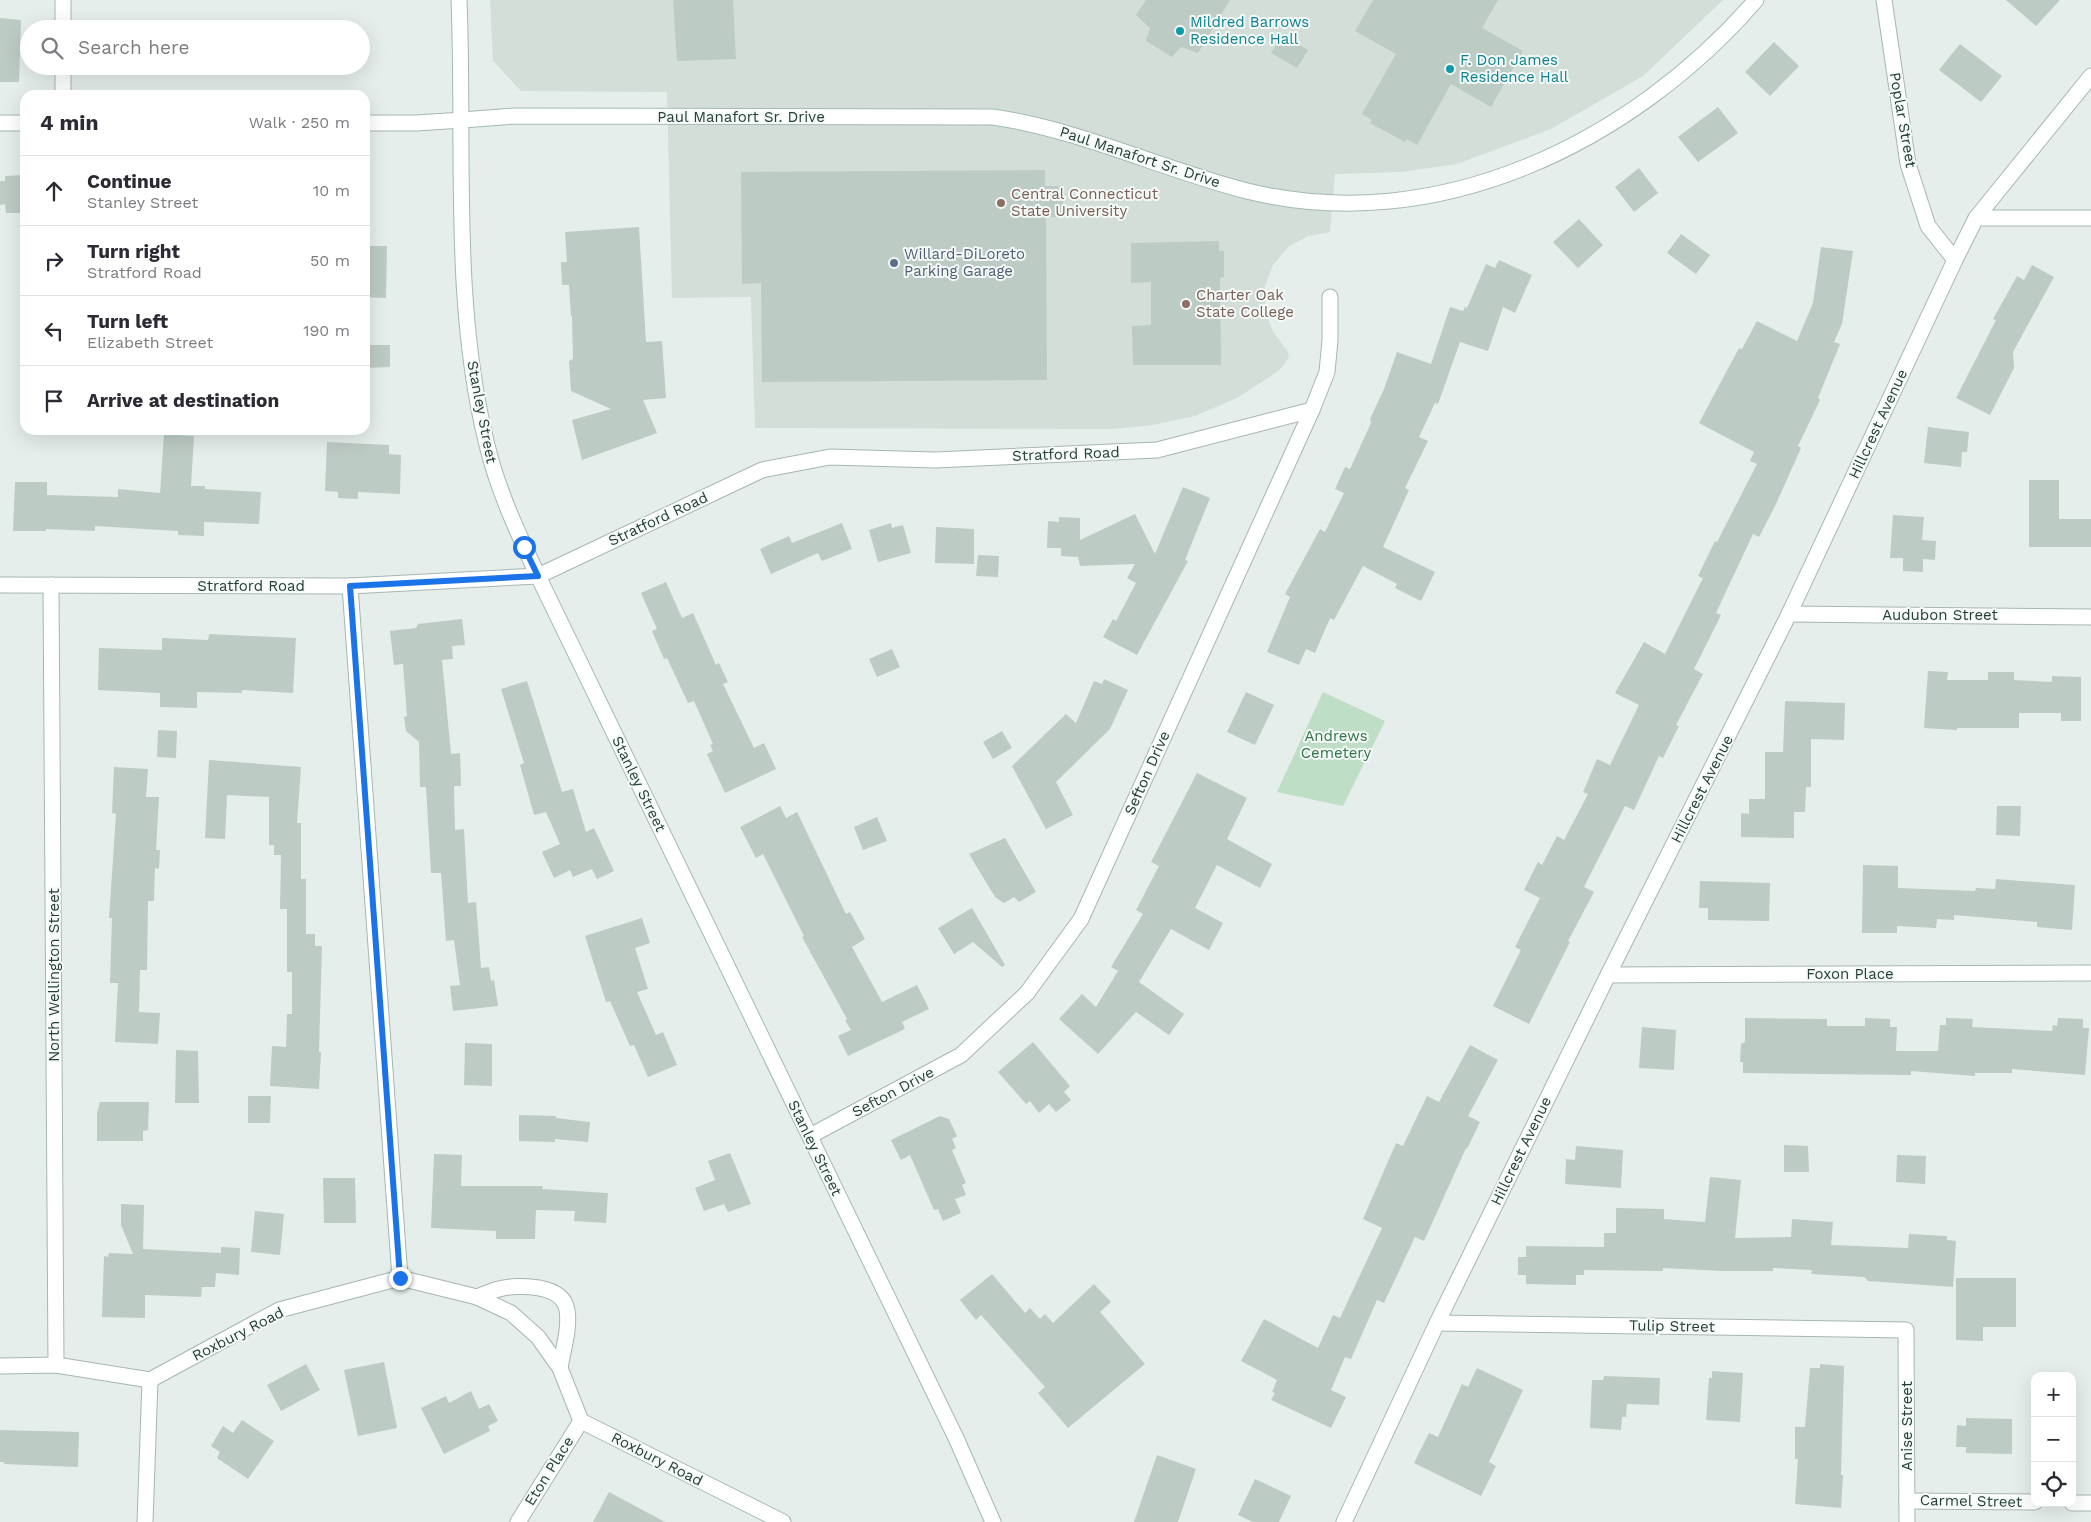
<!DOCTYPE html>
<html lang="en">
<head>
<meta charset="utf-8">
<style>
  body { margin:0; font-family:"Work Sans",sans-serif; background:#f7f7f7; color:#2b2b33 }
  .controls { position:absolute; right:15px; bottom:15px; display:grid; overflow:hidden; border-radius:10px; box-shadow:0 5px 20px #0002 }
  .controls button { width:45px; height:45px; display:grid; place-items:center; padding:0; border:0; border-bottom:1px solid #e1e1e2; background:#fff; color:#2b2b33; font:25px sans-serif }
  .stop { position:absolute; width:15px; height:15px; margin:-11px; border:4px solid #1a73e8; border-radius:50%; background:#fff }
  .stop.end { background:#1a73e8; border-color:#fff; box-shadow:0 1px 5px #0008 }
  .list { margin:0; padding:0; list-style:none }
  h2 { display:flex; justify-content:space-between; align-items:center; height:65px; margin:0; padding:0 20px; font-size:21px }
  h2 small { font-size:16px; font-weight:400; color:#7c7c81 }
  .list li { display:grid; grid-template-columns:32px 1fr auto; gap:15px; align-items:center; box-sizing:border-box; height:70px; padding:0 20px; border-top:1px solid #e1e1e2 }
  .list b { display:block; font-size:19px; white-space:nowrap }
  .list p { margin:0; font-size:16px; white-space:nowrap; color:#7c7c81 }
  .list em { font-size:16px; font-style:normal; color:#7c7c81 }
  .icon { flex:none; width:28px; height:28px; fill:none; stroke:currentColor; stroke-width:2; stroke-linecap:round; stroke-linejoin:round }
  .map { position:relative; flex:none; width:2091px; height:1522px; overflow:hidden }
  .search { position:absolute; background:#fff; box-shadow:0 5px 20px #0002; left:20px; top:20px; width:350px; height:55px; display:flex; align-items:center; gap:12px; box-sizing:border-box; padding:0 18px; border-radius:28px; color:#7c7c81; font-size:19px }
  .panel { position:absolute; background:#fff; box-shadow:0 5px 20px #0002; left:20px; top:90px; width:350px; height:345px; border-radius:15px }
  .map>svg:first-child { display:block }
</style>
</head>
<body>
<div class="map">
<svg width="2091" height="1522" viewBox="0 0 2091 1522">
  <rect width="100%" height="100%" fill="#e5eeea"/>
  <!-- built -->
  <polygon fill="#d3ded8" points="490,0 1723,0 1643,76 1551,129 1457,164 1401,172 1335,174 1330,232 1308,236 1288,247 1273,265 1265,286 1265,309 1272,330 1288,352 1289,356 1285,364 1277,372 1237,398 1195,416 1153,425 1113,429 755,428 751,297 672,298 667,92 521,91 493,61"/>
  <!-- green -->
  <polygon fill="#bedec6" points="1323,692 1385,721 1343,806 1277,792"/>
  <!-- building -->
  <g fill="#bdcbc5">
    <polygon points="673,0 733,0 736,59 677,61"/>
    <polygon points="1146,0 1230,0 1198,53 1181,47 1172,57 1146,41 1150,28 1136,15"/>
    <polygon points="1373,0 1498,0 1482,28 1523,51 1491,107 1451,84 1417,145 1407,139 1405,142 1370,123 1372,120 1362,114 1396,54 1355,31"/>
    <polygon points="2006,0 2060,0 2036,26"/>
    <polygon points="0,18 21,20 19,82 0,82"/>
    <polygon points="1282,35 1308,50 1297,68 1271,53"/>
    <polygon points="1774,42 1799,66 1770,96 1745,72"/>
    <polygon points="1960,44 2002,76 1981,102 1939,70"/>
    <polygon points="1718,107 1738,133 1698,162 1678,137"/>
    <polygon points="1639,168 1658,193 1634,212 1615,187"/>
    <polygon points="1045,170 1045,186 1063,186 1063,217 1046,217 1047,380 762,382 761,283 742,284 741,172"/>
    <polygon points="25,175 25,213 6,213 5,204 0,205 0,181 5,181 5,176"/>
    <polygon points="1579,219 1603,245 1578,268 1553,242"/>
    <polygon points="639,227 646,342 662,341 666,398 643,400 657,433 582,460 572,420 611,409 571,391 569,361 573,359 572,316 571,316 569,285 562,285 561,262 567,262 565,232"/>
    <polygon points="1681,234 1710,255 1696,274 1667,253"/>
    <polygon points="1219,241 1219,251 1224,251 1224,277 1220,278 1221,365 1133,365 1132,326 1151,325 1151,282 1131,283 1131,243"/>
    <polygon points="365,246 387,246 386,298 365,297"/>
    <polygon points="1821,247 1853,251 1842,324 1834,342 1840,344 1818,398 1820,400 1798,446 1801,448 1776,504 1759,537 1753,534 1716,613 1721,615 1694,669 1703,674 1676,725 1679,726 1663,758 1659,756 1634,810 1625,806 1584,887 1594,892 1568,941 1570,942 1529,1024 1493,1006 1521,950 1515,947 1540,898 1524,890 1538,862 1542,865 1557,836 1564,840 1588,794 1583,792 1597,759 1610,765 1639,705 1615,693 1644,642 1665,654 1703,578 1698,576 1715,541 1717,542 1757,464 1750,461 1754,452 1699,423 1739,348 1742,349 1757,321 1797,341 1813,303"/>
    <polygon points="1499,260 1532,275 1515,313 1503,307 1488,351 1460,342 1438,404 1435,403 1419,437 1428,441 1405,488 1409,490 1383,547 1435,572 1421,601 1395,588 1397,584 1363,566 1334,620 1330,618 1315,653 1306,649 1299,665 1267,652 1290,597 1285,594 1320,529 1325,532 1344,493 1335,489 1345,467 1350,469 1371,423 1370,419 1384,389 1397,352 1431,364 1450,307 1463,311 1465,307 1467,308 1486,264 1495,268"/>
    <polygon points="2032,265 2054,277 2013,352 2014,368 1990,415 1956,398 1996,320 1993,319 2017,276 2024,280"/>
    <polygon points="365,345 390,345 390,367 365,368"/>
    <polygon points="1928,427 1969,432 1967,452 1962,452 1961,467 1924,463"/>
    <polygon points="164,434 194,436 191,486 205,486 205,489 261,492 259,524 204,522 204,536 178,535 178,531 95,526 95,531 46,529 46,531 13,531 15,482 47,482 47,495 118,497 118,489 160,493"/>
    <polygon points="327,442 389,445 389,454 401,455 400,494 358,492 358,499 338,498 338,492 325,491"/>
    <polygon points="2029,480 2059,480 2059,519 2091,519 2091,547 2029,547"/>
    <polygon points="1183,487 1210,498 1185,560 1188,561 1137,655 1103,637 1113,619 1116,621 1136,583 1127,578 1135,564 1080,566 1078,557 1061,556 1061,548 1047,548 1048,521 1059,522 1059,517 1080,518 1080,540 1135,514 1155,554"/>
    <polygon points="1893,515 1924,517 1922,540 1936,541 1935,560 1923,559 1923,572 1903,571 1903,558 1890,558"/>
    <polygon points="842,523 852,549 822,561 818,553 771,574 760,549 789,536 792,543"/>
    <polygon points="891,523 892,528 903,525 911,553 878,562 869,530"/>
    <polygon points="936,527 974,529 974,564 935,563"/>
    <polygon points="978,555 999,556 998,577 976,576"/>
    <polygon points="666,582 682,618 693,613 716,665 719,663 728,682 723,684 754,748 764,743 776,769 725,793 707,754 713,751 710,745 713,744 694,701 688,703 667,658 664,659 652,631 657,629 641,593"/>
    <polygon points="462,619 465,645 452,646 453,659 442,660 451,754 460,753 461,786 454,786 455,830 464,829 468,903 476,902 481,968 489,967 491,981 494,980 498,1006 453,1011 450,986 460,985 454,940 446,941 441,873 431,873 426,787 420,787 419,742 406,731 404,717 407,716 403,664 394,665 390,631 416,628 418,624"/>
    <polygon points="209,634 296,638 293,693 242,690 242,693 197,692 197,708 160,707 160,693 98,690 99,648 162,650 162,638 208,640"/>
    <polygon points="892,649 900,667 877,677 869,659"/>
    <polygon points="1928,671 1948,672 1947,680 1988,680 1988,672 2014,672 2014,680 2052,682 2052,676 2081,677 2081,721 2061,721 2061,713 2019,713 2019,728 1957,728 1957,730 1924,728"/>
    <polygon points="1104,679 1128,690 1110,729 1056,782 1073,815 1046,829 1012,766 1066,714 1076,723 1094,681 1102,684"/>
    <polygon points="527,681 562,792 573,789 586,832 594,828 614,871 597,879 592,869 573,877 570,870 554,878 542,852 560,844 546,812 534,815 520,765 524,763 501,689"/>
    <polygon points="1246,692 1274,705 1255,745 1227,732"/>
    <polygon points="1785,701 1845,703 1844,740 1811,739 1811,787 1806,787 1805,812 1794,812 1794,838 1741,837 1741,813 1749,814 1749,799 1765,799 1765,752 1783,752"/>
    <polygon points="158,730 177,731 176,758 157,757"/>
    <polygon points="1002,731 1012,748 993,759 983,742"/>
    <polygon points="209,760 301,767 297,823 301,823 301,879 306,879 306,934 315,934 315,946 322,946 319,1052 321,1052 319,1089 270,1086 272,1046 286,1047 287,1014 292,1014 292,972 287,972 287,909 280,909 281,855 274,855 274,845 269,845 269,797 227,795 225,839 205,838"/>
    <polygon points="114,767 148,769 146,797 159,797 156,850 160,850 159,869 155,868 154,901 148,901 147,970 140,970 139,1012 160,1013 158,1044 115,1042 118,983 110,983 112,918 109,918 116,814 112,813"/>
    <polygon points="1197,773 1247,798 1227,839 1272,864 1260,888 1217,865 1195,908 1223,923 1209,950 1171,929 1139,982 1184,1014 1169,1035 1136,1012 1098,1054 1059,1019 1082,994 1096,1007 1118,971 1111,967 1143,914 1136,910 1159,866 1151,862"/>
    <polygon points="780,806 786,818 797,812 846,914 850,912 865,939 852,947 882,1002 917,985 929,1009 902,1022 905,1029 848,1056 838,1036 851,1030 845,1020 847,1019 802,937 804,936 763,854 756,858 740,827"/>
    <polygon points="1997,806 2021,806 2020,836 1996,835"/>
    <polygon points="877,817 887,841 863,850 854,827"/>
    <polygon points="1005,838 1036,892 1019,902 1014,897 1004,903 995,897 969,854"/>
    <polygon points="1863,865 1898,866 1898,888 1975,891 1976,888 1995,889 1996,879 2075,885 2072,930 2037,927 2037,922 1954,915 1954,920 1937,919 1936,928 1897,926 1897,933 1862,933"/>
    <polygon points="1700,881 1770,883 1769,921 1708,920 1708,908 1699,908"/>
    <polygon points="972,908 1005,965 1002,967 973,942 954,954 938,928"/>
    <polygon points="642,918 650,943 635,948 648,989 637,992 656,1035 663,1032 677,1065 648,1077 634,1045 630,1046 610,1001 606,1002 585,936"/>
    <polygon points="1745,1018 1827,1019 1827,1026 1865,1026 1865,1018 1890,1019 1890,1027 1897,1027 1896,1051 1938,1051 1940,1025 1946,1025 1946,1018 1973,1019 1972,1027 2052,1031 2053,1025 2057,1026 2058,1018 2083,1019 2083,1028 2089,1028 2085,1075 2012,1069 2012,1073 1975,1073 1975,1076 1911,1071 1911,1075 1743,1073 1743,1062 1740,1062 1741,1044 1745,1042"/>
    <polygon points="1642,1027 1676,1030 1674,1070 1639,1068"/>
    <polygon points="1033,1042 1070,1086 1064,1092 1071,1100 1056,1112 1049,1104 1039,1113 1030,1101 1026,1104 998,1072"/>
    <polygon points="465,1043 492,1044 492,1086 464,1085"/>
    <polygon points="1470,1045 1498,1060 1468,1116 1480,1122 1467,1149 1466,1148 1424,1241 1415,1237 1384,1303 1377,1300 1351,1359 1345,1357 1331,1390 1346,1397 1331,1428 1271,1400 1275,1393 1272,1392 1277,1380 1241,1361 1264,1319 1318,1348 1333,1315 1340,1318 1382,1228 1363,1219 1396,1143 1403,1146 1427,1096 1439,1102"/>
    <polygon points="176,1050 198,1051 199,1103 175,1103"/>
    <polygon points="248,1096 271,1096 270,1123 248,1123"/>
    <polygon points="100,1102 149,1102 148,1130 143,1131 143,1141 97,1141 97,1113"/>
    <polygon points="519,1115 556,1116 556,1118 590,1122 588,1142 555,1139 555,1142 519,1141"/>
    <polygon points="940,1116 949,1119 957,1136 952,1139 956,1148 952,1150 966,1183 962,1185 966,1195 955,1199 961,1213 943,1221 938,1209 934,1210 910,1155 901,1160 891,1140"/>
    <polygon points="1784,1145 1808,1146 1809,1172 1784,1172"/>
    <polygon points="1576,1146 1623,1150 1621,1188 1565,1184 1566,1159 1575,1160"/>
    <polygon points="730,1153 751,1204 728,1212 724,1204 704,1211 695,1188 715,1180 708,1161"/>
    <polygon points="434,1154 462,1155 461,1186 543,1186 542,1189 608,1193 606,1223 574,1221 575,1211 536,1210 535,1239 496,1239 496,1231 431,1228"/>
    <polygon points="1897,1155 1926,1156 1925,1184 1896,1182"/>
    <polygon points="1710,1177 1741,1180 1735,1238 1791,1237 1792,1219 1833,1222 1831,1245 1908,1248 1909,1234 1947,1236 1947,1240 1956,1241 1953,1287 1868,1281 1864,1277 1811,1274 1812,1270 1773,1268 1773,1271 1722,1271 1663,1268 1663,1271 1584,1270 1584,1275 1576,1275 1576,1285 1526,1284 1526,1275 1518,1275 1518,1257 1526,1257 1526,1246 1604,1247 1604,1233 1616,1233 1616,1208 1664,1209 1664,1219 1705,1222"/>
    <polygon points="323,1178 355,1178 356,1223 324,1223"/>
    <polygon points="121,1204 144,1205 143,1249 221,1253 221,1247 240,1248 239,1275 216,1273 215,1287 202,1287 201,1297 145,1295 145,1318 102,1317 104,1256 108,1257 109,1253 133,1254 121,1225"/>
    <polygon points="255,1211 284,1214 280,1255 251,1252"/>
    <polygon points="992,1274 1025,1313 1030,1308 1040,1319 1045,1314 1053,1323 1094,1284 1111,1302 1100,1312 1145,1364 1068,1428 1038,1393 1045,1387 981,1315 976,1320 960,1300"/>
    <polygon points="1956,1278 2016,1278 2016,1327 1983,1327 1983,1341 1956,1340"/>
    <polygon points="384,1362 397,1428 358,1436 344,1370"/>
    <polygon points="306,1364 320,1390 281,1411 267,1385"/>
    <polygon points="1820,1364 1844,1366 1841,1475 1843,1475 1841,1508 1795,1504 1798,1459 1795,1459 1795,1427 1805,1427 1810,1368 1820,1368"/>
    <polygon points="1477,1368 1523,1390 1489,1462 1496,1466 1481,1496 1414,1463 1429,1433 1438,1437 1462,1384 1468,1387"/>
    <polygon points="1712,1371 1743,1373 1740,1422 1706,1420 1709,1378 1712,1378"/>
    <polygon points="1604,1376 1660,1378 1659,1405 1627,1404 1626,1417 1622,1417 1621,1430 1590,1428 1592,1380 1603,1380"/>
    <polygon points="471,1391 479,1409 489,1404 498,1421 488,1426 490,1431 444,1454 421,1408 446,1396 449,1403"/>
    <polygon points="1966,1418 2012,1419 2012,1454 1966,1453 1966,1447 1956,1447 1957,1425 1966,1426"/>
    <polygon points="242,1420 274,1441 248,1479 217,1458 220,1452 211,1446 223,1426 233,1433"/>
    <polygon points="0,1430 79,1432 78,1467 4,1464 4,1462 0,1462"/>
    <polygon points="1157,1455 1196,1469 1178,1522 1134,1522"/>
    <polygon points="1255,1479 1291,1496 1279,1522 1253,1522 1238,1515"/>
    <polygon points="609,1492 665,1522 593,1522"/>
  </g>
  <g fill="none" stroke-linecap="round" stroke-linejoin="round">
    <defs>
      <g id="street">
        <polyline points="1884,0 1908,164 1928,226 1955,260"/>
        <polyline points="63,29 63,0"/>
        <polyline points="63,95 63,66"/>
        <polyline points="0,123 25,123"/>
        <polyline points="365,123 416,123 462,120"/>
        <polyline points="1976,218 2091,218"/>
        <polyline points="0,585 350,586 538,576 762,470 830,457 935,460 1157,450 1312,410"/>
        <polyline points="51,585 56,1365"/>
        <polyline points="350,586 400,1278"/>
        <polyline points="1789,614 2091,617"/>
        <polyline points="1608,975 2091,973"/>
        <polyline points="810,1136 961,1055 1027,993 1081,919 1312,410 1327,372 1330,340 1330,297"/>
        <path d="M477,1297c7,-3 14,-6 22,-8 19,-5 64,-5 68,21 3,18 -4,40 -7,58"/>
        <polyline points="1437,1323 1906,1330 1907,1522"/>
        <polyline points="0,1366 56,1365 150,1380 279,1310 400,1278 477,1297 511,1313 538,1337 560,1368 581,1421 783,1522"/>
        <polyline points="1907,1501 2035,1502"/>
        <polyline points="2072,1503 2091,1503"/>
        <polyline points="145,1522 150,1380"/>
        <polyline points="518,1522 581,1421"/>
        <polyline points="1344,1522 1437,1323 1608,975 1789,614 1955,260 1976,218 2091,76"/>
      </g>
      <g id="secondary">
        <path d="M459,0c6,147 -8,301 28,445 11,46 31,88 51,131l418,862 37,84"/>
        <path d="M462,120l53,-4 478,1c88,13 168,52 254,74 190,47 385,-48 509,-191"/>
      </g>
    </defs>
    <!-- street casing -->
    <use href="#street" stroke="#a7b6b1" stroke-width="17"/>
    <!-- secondary casing -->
    <use href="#secondary" stroke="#a3b9b1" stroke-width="17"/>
    <!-- street -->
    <use href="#street" stroke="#fff" stroke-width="15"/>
    <!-- secondary -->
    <use href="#secondary" stroke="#fff" stroke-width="15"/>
  </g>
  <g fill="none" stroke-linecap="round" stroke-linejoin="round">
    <!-- route -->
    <polyline stroke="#1a73e8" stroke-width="6" points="400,1278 350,586 538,576 524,547"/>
  </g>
  <!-- markers -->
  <g fill="#0f9aa8" stroke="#f5faf8" stroke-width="2">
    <circle cx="1180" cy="31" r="5"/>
    <circle cx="1450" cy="69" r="5"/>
  </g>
  <g fill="#8d6e63" stroke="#f5faf8" stroke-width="2">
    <circle cx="1001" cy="203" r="5"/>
    <circle cx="1186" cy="304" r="5"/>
  </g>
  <circle fill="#5c6f8a" stroke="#f5faf8" stroke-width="2" cx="894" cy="263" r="5"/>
  <g text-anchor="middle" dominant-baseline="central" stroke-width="4" stroke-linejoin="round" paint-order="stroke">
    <!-- culture labels -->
    <g font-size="15" fill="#0d838f" stroke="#f5faf8" text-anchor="start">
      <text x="1190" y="22">Mildred Barrows<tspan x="1190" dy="17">Residence Hall</tspan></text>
      <text x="1460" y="60">F. Don James<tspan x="1460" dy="17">Residence Hall</tspan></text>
    </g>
    <!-- street labels -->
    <g font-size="15" fill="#243f38" stroke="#f5faf8">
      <text x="741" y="117">Paul Manafort Sr. Drive</text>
      <text transform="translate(1903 120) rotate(80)">Poplar Street</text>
      <text transform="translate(1140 157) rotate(18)">Paul Manafort Sr. Drive</text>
      <text transform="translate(482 412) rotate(79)">Stanley Street</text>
      <text transform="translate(1878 424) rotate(-65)">Hillcrest Avenue</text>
      <text transform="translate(1066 454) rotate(-2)">Stratford Road</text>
      <text transform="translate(658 519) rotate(-25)">Stratford Road</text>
      <text x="251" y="586">Stratford Road</text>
      <text x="1940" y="615">Audubon Street</text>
      <text transform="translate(1147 773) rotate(-66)">Sefton Drive</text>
      <text transform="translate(639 784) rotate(64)">Stanley Street</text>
      <text transform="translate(1702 789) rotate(-63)">Hillcrest Avenue</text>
      <text x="1850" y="974">Foxon Place</text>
      <text transform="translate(54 975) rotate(-90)">North Wellington Street</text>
      <text transform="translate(893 1092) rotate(-28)">Sefton Drive</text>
      <text transform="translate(815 1148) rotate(64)">Stanley Street</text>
      <text transform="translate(1521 1151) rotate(-64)">Hillcrest Avenue</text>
      <text transform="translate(1672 1326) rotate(1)">Tulip Street</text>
      <text transform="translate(238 1334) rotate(-27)">Roxbury Road</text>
      <text transform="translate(1907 1426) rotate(-90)">Anise Street</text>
      <text transform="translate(657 1459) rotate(27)">Roxbury Road</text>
      <text transform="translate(549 1471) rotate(-58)">Eton Place</text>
      <text transform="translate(1971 1501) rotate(1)">Carmel Street</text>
    </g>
    <!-- education labels -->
    <g font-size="15" fill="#785e54" stroke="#f5faf8" text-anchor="start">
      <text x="1011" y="194">Central Connecticut<tspan x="1011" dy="17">State University</tspan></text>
      <text x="1196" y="295">Charter Oak<tspan x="1196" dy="17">State College</tspan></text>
    </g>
    <!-- service labels -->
    <g font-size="15" fill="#4e5e75" stroke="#f5faf8" text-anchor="start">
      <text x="904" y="254">Willard-DiLoreto<tspan x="904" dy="17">Parking Garage</tspan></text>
    </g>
    <!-- park labels -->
    <g font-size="15" fill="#2e7649" stroke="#f5faf8">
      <text x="1336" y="736">Andrews<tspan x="1336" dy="17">Cemetery</tspan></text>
    </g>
  </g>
</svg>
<div class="controls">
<button>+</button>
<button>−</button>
<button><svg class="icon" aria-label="locate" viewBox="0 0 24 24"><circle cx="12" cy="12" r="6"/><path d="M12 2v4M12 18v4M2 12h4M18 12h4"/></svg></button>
</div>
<div class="stop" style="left:524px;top:547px"></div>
<div class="stop end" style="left:400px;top:1278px"></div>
<div class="search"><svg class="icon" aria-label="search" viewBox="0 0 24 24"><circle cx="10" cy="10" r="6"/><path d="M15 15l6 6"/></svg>Search here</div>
<section class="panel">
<h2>4 min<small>Walk · 250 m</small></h2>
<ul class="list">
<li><svg class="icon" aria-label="ahead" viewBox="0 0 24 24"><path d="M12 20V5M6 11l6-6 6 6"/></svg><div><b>Continue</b><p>Stanley Street</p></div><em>10 m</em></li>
<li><svg class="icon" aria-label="right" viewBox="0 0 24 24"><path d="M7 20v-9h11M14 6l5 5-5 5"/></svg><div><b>Turn right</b><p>Stratford Road</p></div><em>50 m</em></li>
<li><svg class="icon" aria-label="left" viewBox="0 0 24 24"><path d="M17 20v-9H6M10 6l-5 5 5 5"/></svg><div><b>Turn left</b><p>Elizabeth Street</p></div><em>190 m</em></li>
<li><svg class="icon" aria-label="arrive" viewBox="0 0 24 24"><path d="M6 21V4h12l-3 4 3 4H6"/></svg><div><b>Arrive at destination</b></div></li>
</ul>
</section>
</div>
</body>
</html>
